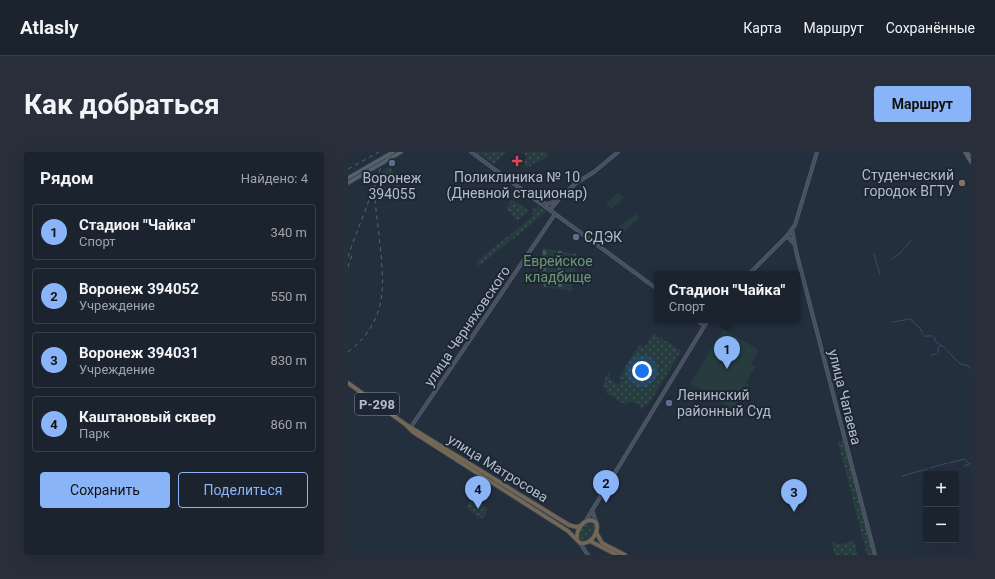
<!DOCTYPE html>
<html lang="ru">
<head>
<meta charset="utf-8">
<style>
  body { margin:0; font-family:Roboto,sans-serif; background:#282f3a; color:#f1f3f6 }
  .controls { position:absolute; right:12px; bottom:12px; display:grid; overflow:hidden; border-radius:4px; box-shadow:0 4px 16px #0002 }
  .controls button { width:36px; height:36px; display:grid; place-items:center; padding:0; border:0; border-bottom:1px solid #39404a; background:#1b232e; color:#f1f3f6; font:20px sans-serif }
  .you { position:absolute; left:294px; top:219px; width:14px; height:14px; margin:-10px; border:3px solid #fff; border-radius:50%; background:#1a73e8; box-shadow:0 0 0 6px #1a73e833 }
  .badge { display:grid; place-items:center; width:26px; height:26px; border-radius:50%; background:#8ab4f8; color:#111; font-size:13px; font-weight:700 }
  .pin { position:absolute; translate:-50% -33px; filter:drop-shadow(0 1px 2px #0008) }
  .pin::after { content:''; position:absolute; top:21px; width:14px; height:12px; background:inherit; clip-path:polygon(0 0,100% 0,50% 100%) }
  .popup { position:absolute; left:306px; top:119px; width:146px; height:52px; box-sizing:border-box; display:grid; place-content:center; border-radius:4px; background:#1b232e; filter:drop-shadow(0 1px 3px #0005); font-size:13px; white-space:nowrap; color:#a0a4aa }
  .popup b { font-size:15px; color:#f1f3f6 }
  .popup::after { content:''; position:absolute; left:50%; top:100%; margin-left:-8px; border:8px solid transparent; border-top-color:#1b232e }
  .list { margin:0; padding:0; list-style:none }
  h2 { display:flex; justify-content:space-between; align-items:center; height:52px; margin:0; padding:0 16px; font-size:17px }
  h2 small { font-size:13px; font-weight:400; color:#a0a4aa }
  .list li { display:grid; grid-template-columns:26px 1fr auto; gap:12px; align-items:center; box-sizing:border-box; height:56px; margin:0 8px 8px; padding:0 8px; border:1px solid #39404a; border-radius:4px }
  .list b { display:block; font-size:15px; white-space:nowrap }
  .list p { margin:0; font-size:13px; white-space:nowrap; color:#a0a4aa }
  .list em { font-size:13px; font-style:normal; color:#a0a4aa }
  .actions { display:flex; gap:8px; padding:12px 16px }
  .actions a { flex:1; padding:9px 0; border:1px solid #8ab4f8; border-radius:4px; text-align:center; font-size:14px; color:#8ab4f8 }
  .actions .main { background:#8ab4f8; color:#111 }
  .map { position:relative; flex:none; width:623px; height:403px; overflow:hidden; border-radius:4px }
  header { display:flex; align-items:center; gap:24px; box-sizing:border-box; height:56px; padding:0 20px; background:#1b232e; border-bottom:1px solid #39404a }
  header strong { font-size:19px }
  nav { display:flex; gap:22px; margin-inline-start:auto; font-size:14px }
  .intro { display:flex; align-items:center; justify-content:space-between; box-sizing:border-box; height:96px; padding:0 24px }
  h1 { margin:0; font-size:28px }
  .button { padding:10px 18px; border-radius:4px; background:#8ab4f8; color:#111; font-size:14px; font-weight:700 }
  main { display:flex; gap:24px; padding:0 24px }
  aside { flex:1; background:#1b232e; border-radius:4px; box-shadow:0 4px 16px #0002 }
  .map>svg:first-child { display:block }
</style>
</head>
<body>
<header>
<strong>Atlasly</strong>
<nav><a>Карта</a><a>Маршрут</a><a>Сохранённые</a></nav>
</header>
<div class="intro"><h1>Как добраться</h1><a class="button">Маршрут</a></div>
<main>
<aside>
<h2>Рядом<small>Найдено: 4</small></h2>
<ul class="list">
<li><span class="badge">1</span><div><b>Стадион &quot;Чайка&quot;</b><p>Спорт</p></div><em>340 m</em></li>
<li><span class="badge">2</span><div><b>Воронеж 394052</b><p>Учреждение</p></div><em>550 m</em></li>
<li><span class="badge">3</span><div><b>Воронеж 394031</b><p>Учреждение</p></div><em>830 m</em></li>
<li><span class="badge">4</span><div><b>Каштановый сквер</b><p>Парк</p></div><em>860 m</em></li>
</ul>
<div class="actions"><a class="main">Сохранить</a><a>Поделиться</a></div>
</aside>
<div class="map">
<svg width="623" height="403" viewBox="0 0 623 403">
  <defs>
    <pattern id="grass-dots" width="8" height="8" patternUnits="userSpaceOnUse"><rect width="8" height="8" fill="#263c3f"/><path d="M2 2h.1M6 6h.1" fill="none" stroke="#435659" stroke-width="1.8" stroke-linecap="round"/></pattern>
    <pattern id="cemetery-stones" width="16" height="16" patternUnits="userSpaceOnUse"><rect width="16" height="16" fill="#263c3f"/><path d="M2 7V4a2 2 0 0 1 4 0v3zM10 15v-3a2 2 0 0 1 4 0v3z" fill="#435659"/></pattern>
  </defs>
  <rect width="100%" height="100%" fill="#242f3e"/>
  <!-- grass -->
  <g fill="url(#grass-dots)">
    <polygon points="127,0 159,0 146,12"/>
    <polygon points="173,0 198,0 201,4 178,16 174,8 179,7 176,0 174,1"/>
    <path d="M42,14l10,19 -4,2 -3,-4 -3,2 -3,-8 -6,3c-1,-6 3,-11 9,-14z"/>
    <polygon points="164,47 181,59 169,69 158,56"/>
    <polygon points="190,54 197,59 197,61 131,114 128,110 185,64 183,61 186,58 184,57 186,55 187,57"/>
    <polygon points="305,181 333,199 300,253 297,253 295,256 283,249 278,253 257,240 259,237 254,234 257,230 256,228 261,221 262,222 262,227 270,233 273,228 271,225 291,193 297,195"/>
    <polygon points="495,288 525,403 519,403 490,290"/>
    <polygon points="127,347 139,356 139,358 136,366 131,366 119,356 119,354 123,348"/>
    <path d="M242,369l5,2c2,9 -6,16 -13,18l-3,-3c-1,-6 4,-14 11,-17z"/>
    <polygon points="506,389 510,403 487,403 484,391 488,390 489,393"/>
  </g>
  <!-- cemetery -->
  <polygon fill="url(#cemetery-stones)" points="195,96 228,102 224,139 196,135 193,117"/>
  <!-- garden -->
  <g fill="#263c3f">
    <polygon points="271,40 276,46 263,57 258,51"/>
    <polygon points="288,62 291,66 276,80 271,74"/>
    <polygon points="375,177 411,198 403,212 407,215 398,230 401,232 385,258 342,232"/>
  </g>
  <g fill="none" stroke-linecap="round" stroke-linejoin="round">
    <!-- stream -->
    <g stroke="#394c67" stroke-width="1">
      <polyline points="526,102 532,123"/>
      <polyline points="544,107 551,102 563,89"/>
      <polyline points="563,167 566,171"/>
      <polyline points="545,170 562,167"/>
      <polyline points="567,172 571,175 575,182"/>
      <polyline points="576,184 584,184"/>
      <polyline points="586,185 588,190 596,195 607,207 613,212 621,214 623,217"/>
      <polyline points="590,201 590,195 593,194"/>
      <polyline points="583,203 588,202"/>
      <polyline points="601,311 617,307 621,312"/>
      <polyline points="622,311 623,311"/>
      <polyline points="616,314 621,312"/>
      <polyline points="582,316 599,311"/>
      <polyline points="554,324 579,317"/>
    </g>
    <defs>
      <g id="secondary">
        <polyline points="123,0 309,137"/>
        <polyline points="195,51 200,52 209,48"/>
        <polyline points="202,58 212,46 228,31 246,20 270,0"/>
        <polyline points="444,77 448,99 527,403"/>
        <polyline points="439,84 446,92"/>
        <polyline points="401,122 439,84 447,73 469,0"/>
        <polyline points="348,168 356,173"/>
        <polyline points="63,275 207,62"/>
        <polyline points="244,358 248,370"/>
        <polyline points="237,370 360,168"/>
        <polyline points="232,391 240,403"/>
      </g>
      <g id="primary">
        <polyline points="617,0 623,10"/>
        <polyline points="621,0 623,3"/>
        <polyline points="0,26 45,0"/>
        <polyline points="0,31 53,0"/>
      </g>
      <g id="highway">
        <polyline points="0,231 57,272 221,373 228,375 232,374"/>
        <path d="M57,272l8,8 155,99 12,12c11,2 20,-11 16,-21l-5,-2c-10,1 -15,11 -14,20"/>
        <polyline points="248,380 254,391 277,403"/>
        <polyline points="242,389 269,403"/>
      </g>
    </defs>
    <!-- secondary casing -->
    <use href="#secondary" stroke="#565f6c" stroke-width="4"/>
    <!-- primary casing -->
    <use href="#primary" stroke="#414a57" stroke-width="4.5"/>
    <!-- highway casing -->
    <use href="#highway" stroke="#434c59" stroke-width="5"/>
    <!-- secondary -->
    <use href="#secondary" stroke="#465061" stroke-width="2.5"/>
    <!-- primary -->
    <use href="#primary" stroke="#56606e" stroke-width="3"/>
    <!-- highway -->
    <use href="#highway" stroke="#746855" stroke-width="3.5"/>
    <!-- rail -->
    <g stroke="#5a6575" stroke-width="1" stroke-dasharray="4 4" stroke-linecap="butt">
      <polyline points="0,17 31,0"/>
      <path d="M0,105c7,-22 17,-44 24,-66"/>
      <polyline points="0,115 5,100"/>
      <path d="M0,200c35,-28 37,-56 33,-97 -2,-22 -5,-43 -7,-65 2,-14 8,-27 17,-38"/>
    </g>
  </g>
  <!-- markers -->
  <path fill="#e0444e" stroke="#1d2633" stroke-width="1.5" d="M167 3h4v4h4v4h-4v4h-4v-4h-4v-4h4z"/>
  <g fill="#5c6f8a" stroke="#1d2633" stroke-width="1.5">
    <circle cx="44" cy="11" r="4"/>
    <circle cx="228" cy="85" r="4"/>
    <circle cx="321" cy="251" r="4"/>
  </g>
  <circle fill="#8d6e63" stroke="#1d2633" stroke-width="1.5" cx="614" cy="31" r="4"/>
  <g text-anchor="middle" dominant-baseline="central" stroke-width="4" stroke-linejoin="round" paint-order="stroke">
    <!-- shield labels -->
    <rect fill="#1d2633" stroke="#878f9c" stroke-width="1" x="7" y="241" width="44" height="22" rx="3"/>
    <g font-size="13" font-weight="bold" fill="#b4bcc9">
      <text x="29" y="252">Р-298</text>
    </g>
    <!-- poi labels -->
    <g font-size="14" fill="#b4bcc9" stroke="#1d2633">
      <text x="606" y="23" text-anchor="end">Студенческий<tspan x="606" dy="16">городок ВГТУ</tspan></text>
      <text x="169" y="25">Поликлиника № 10<tspan x="169" dy="16">(Дневной стационар)</tspan></text>
      <text x="44" y="26">Воронеж<tspan x="44" dy="16">394055</tspan></text>
      <text x="236" y="85" text-anchor="start">СДЭК</text>
      <text x="329" y="243" text-anchor="start">Ленинский<tspan x="329" dy="16">районный Суд</tspan></text>
    </g>
    <!-- park labels -->
    <g font-size="14" fill="#6b9a76" stroke="#1d2633">
      <text x="210" y="109">Еврейское<tspan x="210" dy="16">кладбище</tspan></text>
    </g>
    <!-- street labels -->
    <g font-size="14" fill="#b4bcc9" stroke="#1d2633">
      <text transform="translate(119 174) rotate(-56)">улица Черняховского</text>
      <text transform="translate(497 245) rotate(76)">улица Чапаева</text>
      <text transform="translate(150 316) rotate(32)">улица Матросова</text>
    </g>
  </g>
</svg>
<div class="controls">
<button>+</button>
<button>−</button>
</div>
<div class="you"></div>
<div class="pin badge" style="left:379px;top:217px">1</div>
<div class="popup"><b>Стадион &quot;Чайка&quot;</b>Спорт</div>
<div class="pin badge" style="left:258px;top:351px">2</div>
<div class="pin badge" style="left:446px;top:360px">3</div>
<div class="pin badge" style="left:130px;top:357px">4</div>
</div>
</main>
</body>
</html>
